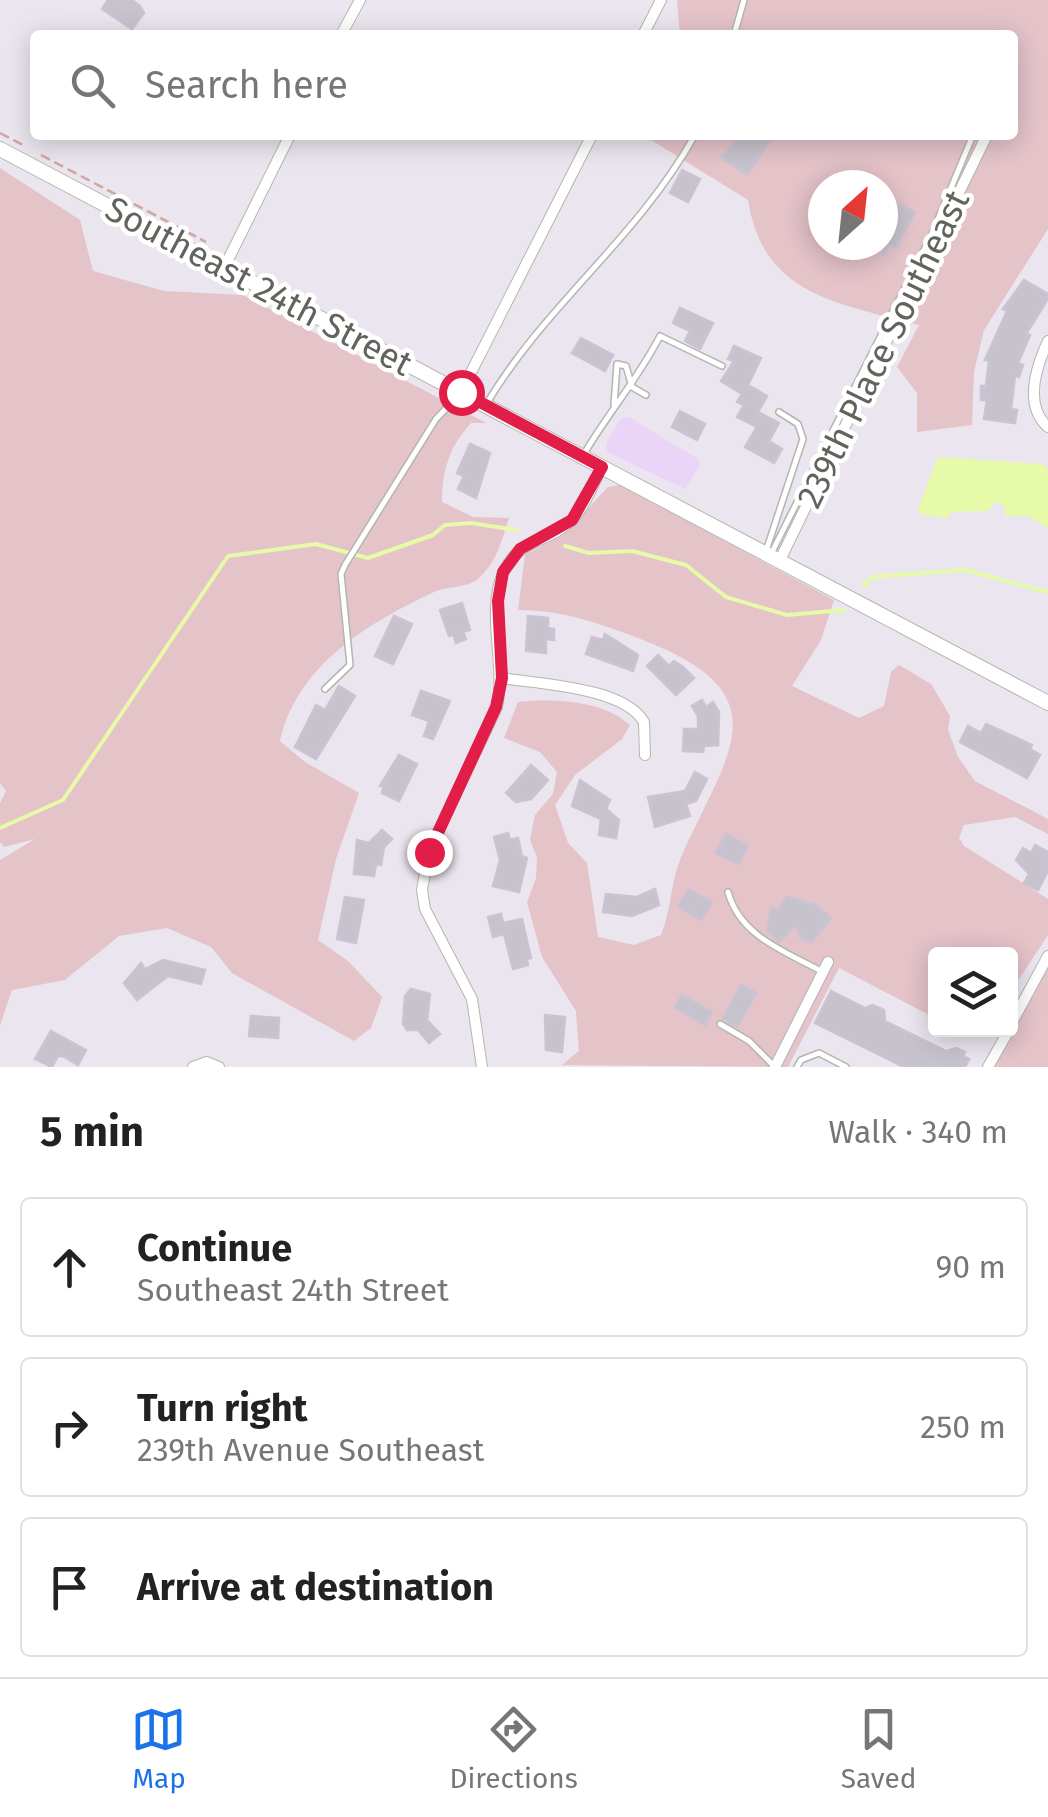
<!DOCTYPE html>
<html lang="en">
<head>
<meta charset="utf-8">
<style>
  body { margin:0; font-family:"Fira Sans",sans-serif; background:#f6f6f6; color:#222 }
  .controls { position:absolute; right:30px; bottom:30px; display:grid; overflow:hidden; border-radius:10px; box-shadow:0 5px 25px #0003 }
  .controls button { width:90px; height:90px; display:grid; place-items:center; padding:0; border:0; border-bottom:2px solid #e0e0e0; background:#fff; color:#222; font:50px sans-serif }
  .compass { position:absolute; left:808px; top:170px; width:90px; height:90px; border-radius:50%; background:#fff; box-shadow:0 5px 25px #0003; rotate:27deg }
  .stop { position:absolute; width:30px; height:30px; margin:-22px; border:8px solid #e11d48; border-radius:50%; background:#fff }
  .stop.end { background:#e11d48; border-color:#fff; box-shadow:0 2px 10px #0008 }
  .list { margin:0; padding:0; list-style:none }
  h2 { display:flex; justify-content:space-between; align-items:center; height:130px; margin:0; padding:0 40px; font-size:42px }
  h2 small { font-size:32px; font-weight:400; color:#767676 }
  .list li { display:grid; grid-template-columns:65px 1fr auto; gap:30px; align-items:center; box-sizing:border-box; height:140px; margin:0 20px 20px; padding:0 20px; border:2px solid #e0e0e0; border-radius:10px }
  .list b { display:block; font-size:38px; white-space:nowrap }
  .list p { margin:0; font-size:32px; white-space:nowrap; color:#767676 }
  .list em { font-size:32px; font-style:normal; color:#767676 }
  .icon { flex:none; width:55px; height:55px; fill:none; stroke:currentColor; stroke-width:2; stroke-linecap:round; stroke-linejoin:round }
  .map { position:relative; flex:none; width:1048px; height:1067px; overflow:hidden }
  .search { position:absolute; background:#fff; box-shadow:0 5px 25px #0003; left:30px; right:30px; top:30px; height:110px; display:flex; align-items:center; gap:25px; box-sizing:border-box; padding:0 35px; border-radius:10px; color:#767676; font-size:38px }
  .sheet { height:610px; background:#fff }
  nav { display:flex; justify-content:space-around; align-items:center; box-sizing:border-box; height:140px; border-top:2px solid #e0e0e0; background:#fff; font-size:28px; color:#767676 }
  nav a { display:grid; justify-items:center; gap:5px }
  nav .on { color:#1a73e8 }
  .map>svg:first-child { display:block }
</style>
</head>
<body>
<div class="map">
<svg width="1048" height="1067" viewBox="0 0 1048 1067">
  <rect width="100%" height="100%" fill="#eae5ee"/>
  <!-- green -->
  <g fill="#e4c3c9" fill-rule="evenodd">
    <path d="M677,0h371v229l-64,101 -10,41 -2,54 -55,7v-39l-20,-26 22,-42c-81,-22 -156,-29 -171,-125l-105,-65h370v-100h-333zM823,185h60v60h-60z"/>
    <path d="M0,168l80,52 13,51 71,20 79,4 243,128h-15c-22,24 -29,48 -29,79l31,15 36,1c-8,24 -12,44 -31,61 -11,9 -31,7 -44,13 -66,31 -137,73 -154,149l25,21 54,31 -23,66 -18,81 30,21 34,36 -11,31 -17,13 -122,-68 -21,-26 -44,-19 -48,8 -54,44 -53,10 -12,35v-165l35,-21 -31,8 -4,-5v-39l6,-12 -6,-8z"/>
    <path d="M620,485l214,115 -13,40 -29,46 67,32 25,-12 7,-34 8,-7 32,19 19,32 -2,14 10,27 17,24 73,38v15l-33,-17 -51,8 -5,13 5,8 84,53v36l-37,56 -1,-37h-74l-1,64 -96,-50 -51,99 -226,-2 17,-14 -3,-40 -34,-54 -15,-55 9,-24 1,-21 -7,-17 5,-25 18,-21 4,-22 -17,-20 -36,-14 14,-36c35,-4 85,-2 112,23l-8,14 -47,36 -20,30 13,38 19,20 11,74 36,8 27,-10c11,-27 9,-53 21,-80 45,-102 103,-160 -39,-215 -42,-16 -79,-30 -125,-30l7,-55 38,-20 45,-48z"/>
    <polygon points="1048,965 1048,1067 994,1067 994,1066"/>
  </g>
  <!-- sand -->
  <polygon fill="#ead5f8" points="629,417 698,459 699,466 685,489 607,452 606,444 621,418"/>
  <!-- water -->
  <polygon fill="#e6faa9" points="938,457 1042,464 1048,469 1048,528 1028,516 1005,516 1004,506 995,502 988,511 951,512 948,518 922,515 918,509"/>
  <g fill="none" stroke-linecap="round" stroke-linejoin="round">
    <!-- stream -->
    <g stroke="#e6faa9" stroke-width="4">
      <polyline points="565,546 589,553 632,551 686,565 726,597 787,615 844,610"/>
      <polyline points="864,586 872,577 965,570 1048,592"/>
      <polyline points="0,828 63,800 228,556 316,544 368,558 433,535 445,525 471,523 517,530"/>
    </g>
  </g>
  <!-- building -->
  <g fill="#c7c3cc" stroke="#cbc3d3" stroke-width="2.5">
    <polygon points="108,0 132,0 140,6 144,13 132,29 102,9"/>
    <polygon points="743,135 772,138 747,175 721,157"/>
    <polygon points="682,170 700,179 688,202 670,193"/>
    <polygon points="886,204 897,210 900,204 915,212 896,248 890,244 883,256"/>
    <polygon points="1024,280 1048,294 1048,299 1026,334 1030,335 1018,363 1023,365 1019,377 1015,376 1011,409 1017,410 1015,423 984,419 987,400 981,400 981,386 986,386 989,361 985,360 1007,311 1003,309"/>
    <polygon points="680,308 713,323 700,349 685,341 690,331 673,323"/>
    <polygon points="581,338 613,355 605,371 572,353"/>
    <polygon points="734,346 761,358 748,385 767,396 758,412 779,423 769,441 782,449 774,463 745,447 757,427 737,417 744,405 737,402 742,394 721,381 734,361 728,359"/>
    <polygon points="680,411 705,424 697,440 672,427"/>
    <polygon points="470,444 490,453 476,498 458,489 464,476 457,473"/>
    <polygon points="462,603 470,630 463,632 466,639 456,643 453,634 449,636 440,610"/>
    <polygon points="394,616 412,624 393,664 375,656"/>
    <polygon points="528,616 548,618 548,628 554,629 554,640 546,639 546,653 526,651"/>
    <polygon points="605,634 638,655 633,671 586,654 592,637 603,640"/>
    <polygon points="658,655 669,666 674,661 683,667 694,678 676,695 647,666"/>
    <polygon points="339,686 355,696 316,759 295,747 316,705 325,710"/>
    <polygon points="421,691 450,701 433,739 424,736 429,721 412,715"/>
    <polygon points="702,700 706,707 713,702 719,712 718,745 704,746 703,752 683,751 684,729 698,729 698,716 692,706"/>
    <polygon points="986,724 1032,745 1030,749 1040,755 1027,778 960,742 968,726 981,733"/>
    <polygon points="399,755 417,764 399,801 382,793 384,787 380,786"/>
    <polygon points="531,765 548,780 531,799 516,802 506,793"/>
    <polygon points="695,772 707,779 696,801 686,804 690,816 655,827 648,797 685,791"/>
    <polygon points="580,780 610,800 606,809 619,820 616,838 599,835 601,819 572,806"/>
    <polygon points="382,830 392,839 384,847 381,865 376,864 374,876 354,874 357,840 369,843"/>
    <polygon points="508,833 510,840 518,838 522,856 527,858 519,892 493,886 500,860 494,837"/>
    <polygon points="726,834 748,846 738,864 716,853"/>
    <polygon points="1035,845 1048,852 1048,871 1038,890 1024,883 1029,874 1016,860 1023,848 1031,853"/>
    <polygon points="655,889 659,905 632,916 603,912 606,894 637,897"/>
    <polygon points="688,889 712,902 702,920 678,907"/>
    <polygon points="345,897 364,900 356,943 337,939"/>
    <polygon points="787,897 816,905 831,918 812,942 801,939 796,925 779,942 767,930 772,907 777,910"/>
    <polygon points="501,914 503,923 522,919 531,958 527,959 528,965 513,969 504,934 493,937 488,917"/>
    <polygon points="163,960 205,970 201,984 168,976 137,1000 124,983 141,963 145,969"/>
    <polygon points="741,985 756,993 737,1027 723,1018"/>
    <polygon points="411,989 430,994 427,1020 440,1034 429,1043 418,1030 407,1030 403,1024 405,996"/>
    <polygon points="831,991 865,1008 873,1005 884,1010 885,1021 946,1051 956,1048 965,1052 963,1056 969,1059 965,1067 904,1067 815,1023"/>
    <polygon points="682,995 712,1012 705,1025 675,1008"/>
    <polygon points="545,1015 565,1017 562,1052 546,1050"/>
    <polygon points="251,1016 279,1018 278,1038 249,1036"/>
    <polygon points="51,1031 86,1050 78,1065 63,1056 58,1056 52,1067 35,1059"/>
  </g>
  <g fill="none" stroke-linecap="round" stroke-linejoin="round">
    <defs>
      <g id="lane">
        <polyline points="734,35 744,0"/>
        <path d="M487,403c60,-100 149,-163 208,-268"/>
        <polyline points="614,405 617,364 626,366 632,387 646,395"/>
        <path d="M584,454c24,-41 54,-75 76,-118l62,30"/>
        <polyline points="766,551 803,439 798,424 779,412"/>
        <polyline points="771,554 931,236 973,135"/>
        <polyline points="325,689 350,665 341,574 345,565 436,419 459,395"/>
        <path d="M728,892c12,44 56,59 93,79"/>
        <polyline points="720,1024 749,1041 775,1067"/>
        <polyline points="797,1067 801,1060 819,1053 846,1067"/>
      </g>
      <g id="street">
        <polyline points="341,35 360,0"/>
        <polyline points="643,35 661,0"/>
        <polyline points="224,268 290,135"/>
        <path d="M1048,341c-12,26 -25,64 0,86"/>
        <polyline points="461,392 592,135"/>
        <polyline points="779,562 987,135"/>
        <path d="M501,678c38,6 123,9 143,44l1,33"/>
        <polyline points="1010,1026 1048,956"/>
        <polyline points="193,1067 207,1062 219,1067"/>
        <path d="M482,1067l-10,-68 -47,-90 -3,-19 7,-39 68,-144c9,-42 -11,-95 6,-134 14,-33 44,-30 67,-51 14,-13 23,-38 32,-55"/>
        <polyline points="775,1067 828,962"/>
        <polyline points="988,1067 1009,1030"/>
      </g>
      <polyline id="secondary" points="0,149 1048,703"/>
    </defs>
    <!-- lane casing -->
    <use href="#lane" stroke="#b3b6b0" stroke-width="8"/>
    <!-- street casing -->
    <use href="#street" stroke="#b3b6b0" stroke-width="12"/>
    <!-- secondary casing -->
    <use href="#secondary" stroke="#b5b9b1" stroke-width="16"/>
    <!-- path -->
    <g stroke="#cea6a2" stroke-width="2.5" stroke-dasharray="10 5" stroke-linecap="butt">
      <polyline points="0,133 25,146"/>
      <polyline points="41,155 206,242"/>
    </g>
    <!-- lane -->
    <use href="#lane" stroke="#fff" stroke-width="5"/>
    <!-- street -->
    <use href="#street" stroke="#fff" stroke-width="10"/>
    <!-- secondary -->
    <use href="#secondary" stroke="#fff" stroke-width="14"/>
  </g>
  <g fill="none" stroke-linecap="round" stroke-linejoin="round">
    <!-- route -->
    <polyline stroke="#e11d48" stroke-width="12" points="429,852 496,707 502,678 498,601 503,572 520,549 572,520 602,467 461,392"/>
  </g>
  <g text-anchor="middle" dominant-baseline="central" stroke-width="9" stroke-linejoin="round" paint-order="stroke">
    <!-- street labels -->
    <g font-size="35" fill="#61645d" stroke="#fff">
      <text transform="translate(259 286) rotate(28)">Southeast 24th Street</text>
      <text transform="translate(883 349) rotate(-64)">239th Place Southeast</text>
    </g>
  </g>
</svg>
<div class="controls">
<button><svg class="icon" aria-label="layers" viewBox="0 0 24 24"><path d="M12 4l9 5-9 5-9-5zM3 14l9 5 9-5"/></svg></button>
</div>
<svg class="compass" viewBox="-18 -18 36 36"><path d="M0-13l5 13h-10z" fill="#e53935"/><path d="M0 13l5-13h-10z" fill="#767676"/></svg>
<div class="stop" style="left:461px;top:392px"></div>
<div class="stop end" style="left:429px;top:852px"></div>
<div class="search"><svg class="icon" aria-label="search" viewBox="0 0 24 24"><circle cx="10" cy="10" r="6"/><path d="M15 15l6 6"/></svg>Search here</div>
</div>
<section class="sheet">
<h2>5 min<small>Walk · 340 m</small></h2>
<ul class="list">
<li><svg class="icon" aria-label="ahead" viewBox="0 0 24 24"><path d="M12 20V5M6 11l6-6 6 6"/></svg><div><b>Continue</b><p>Southeast 24th Street</p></div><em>90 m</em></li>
<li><svg class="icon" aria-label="right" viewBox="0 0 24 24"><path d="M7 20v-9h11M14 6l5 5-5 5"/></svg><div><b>Turn right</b><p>239th Avenue Southeast</p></div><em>250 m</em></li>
<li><svg class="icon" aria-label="arrive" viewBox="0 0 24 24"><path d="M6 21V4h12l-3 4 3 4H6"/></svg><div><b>Arrive at destination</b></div></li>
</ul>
</section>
<nav>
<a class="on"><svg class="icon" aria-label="map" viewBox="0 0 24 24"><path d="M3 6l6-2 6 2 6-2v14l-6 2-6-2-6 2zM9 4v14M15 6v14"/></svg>Map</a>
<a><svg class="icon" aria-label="directions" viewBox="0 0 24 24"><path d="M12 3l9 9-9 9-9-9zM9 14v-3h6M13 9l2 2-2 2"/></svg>Directions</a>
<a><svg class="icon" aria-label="saved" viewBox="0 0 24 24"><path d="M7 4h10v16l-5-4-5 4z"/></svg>Saved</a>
</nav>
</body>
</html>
